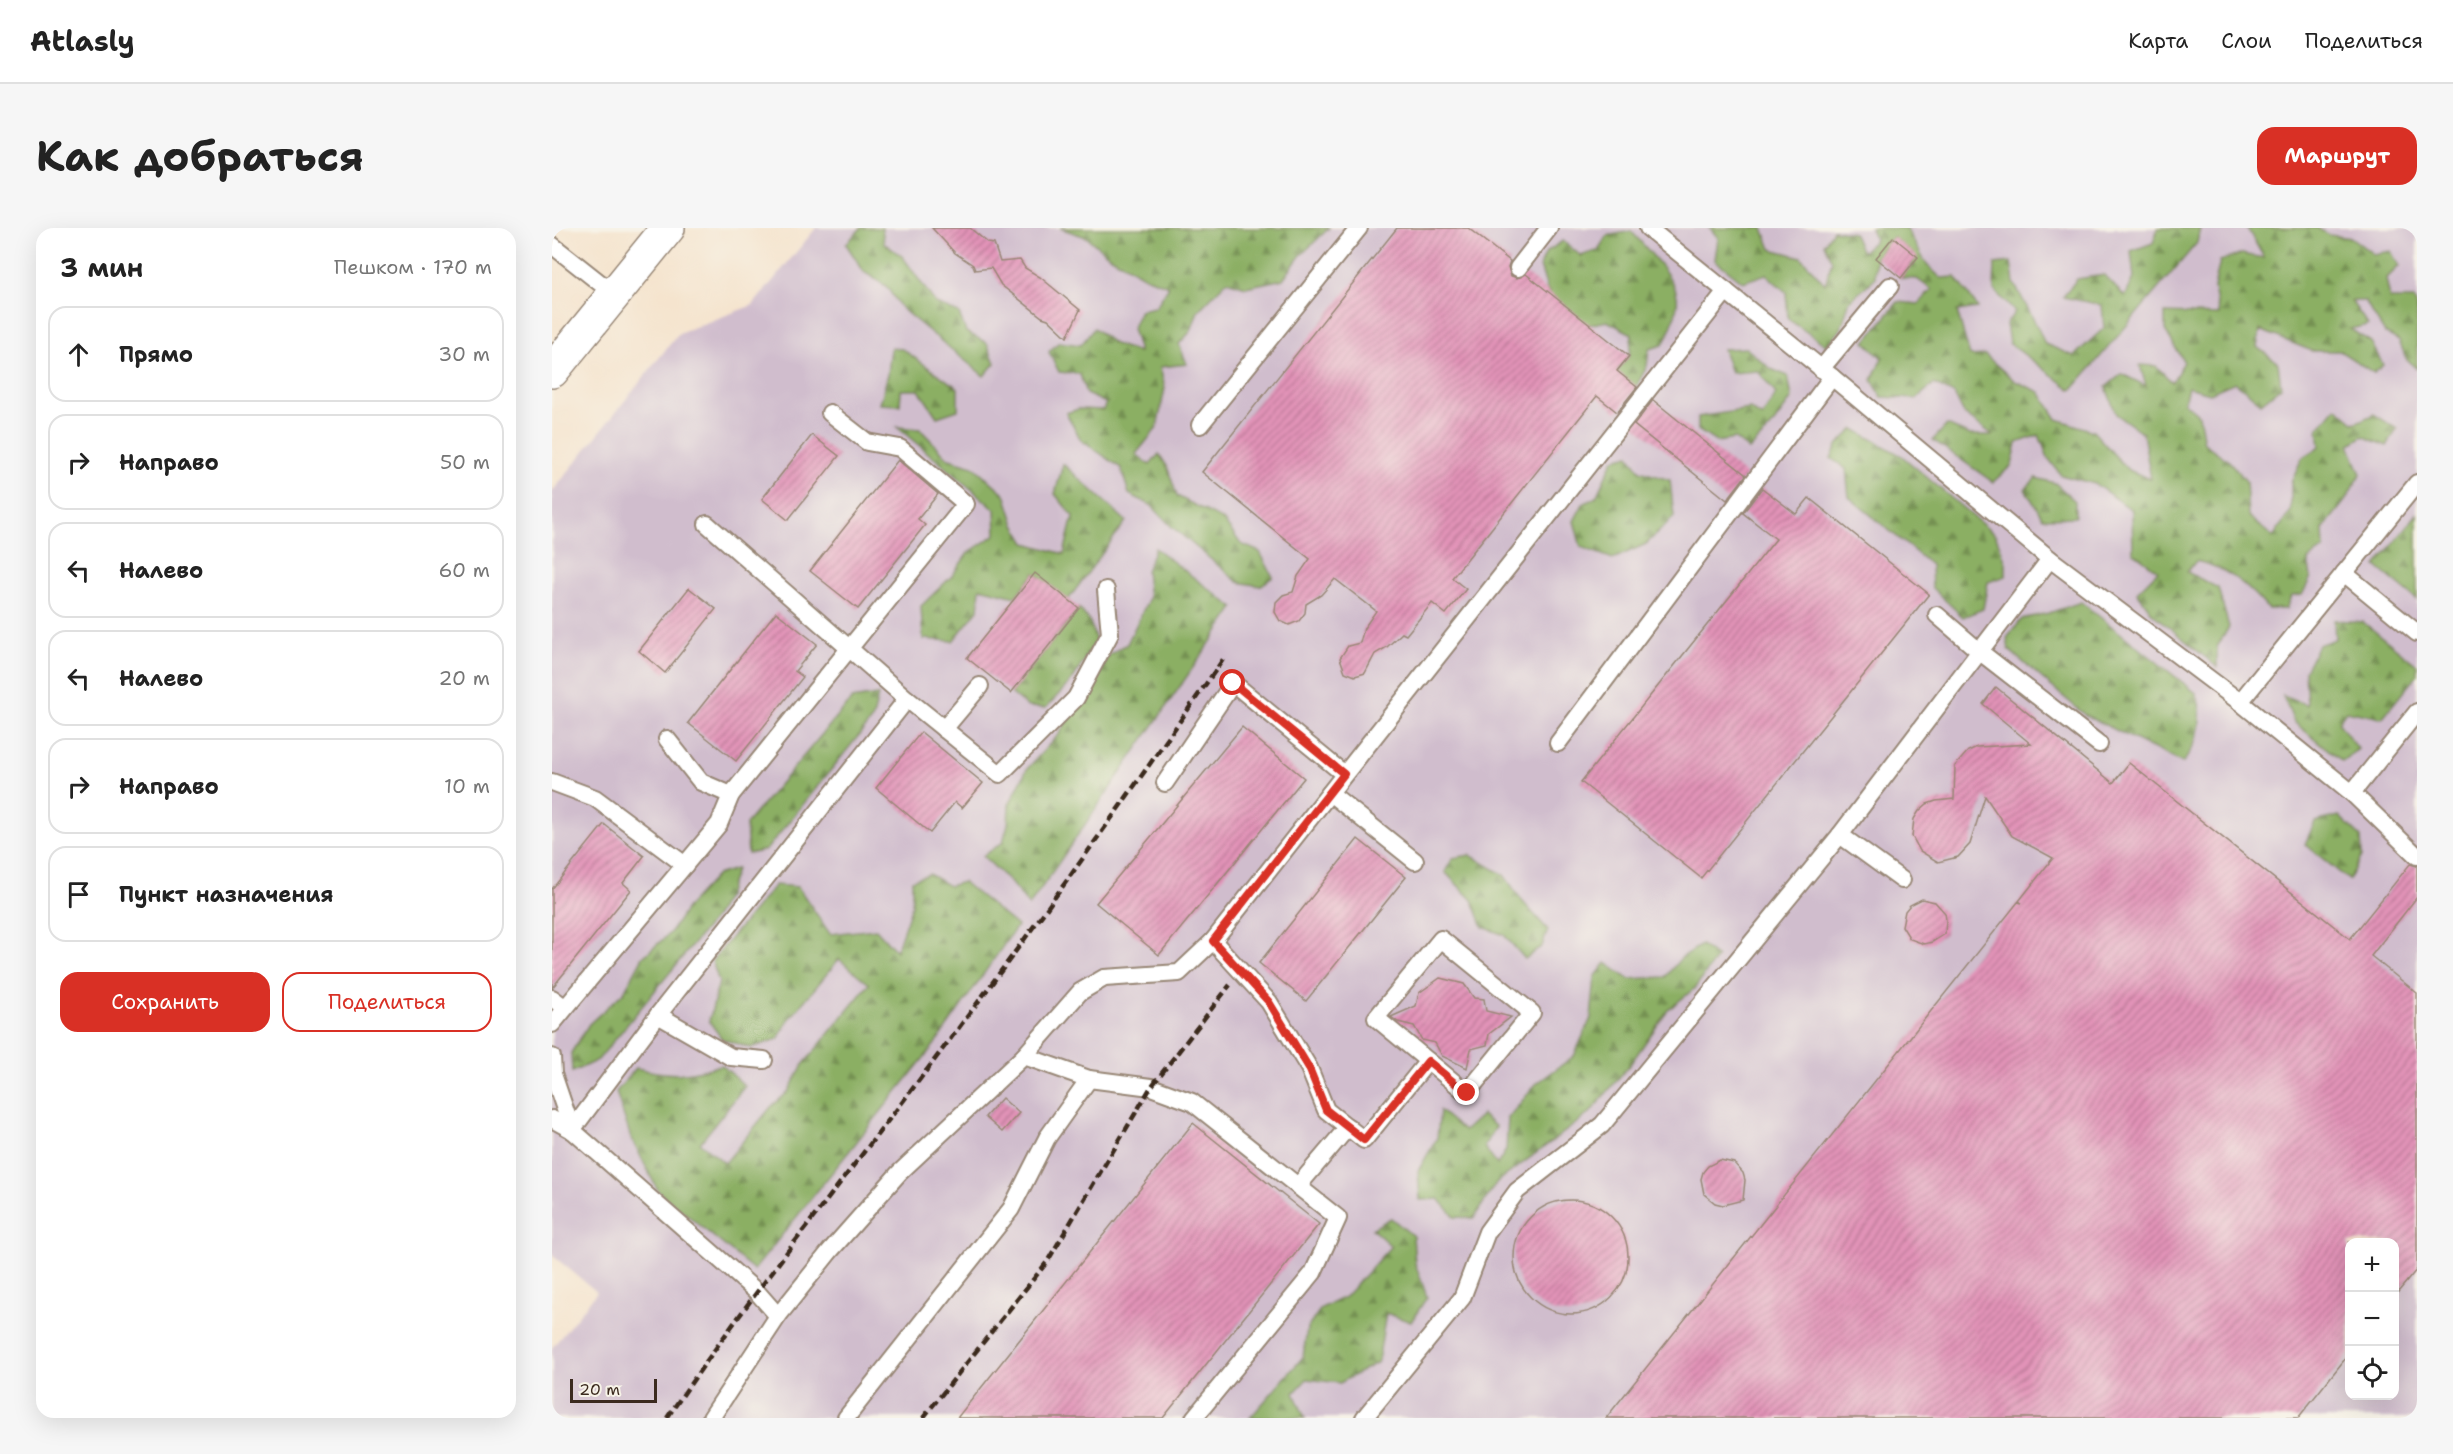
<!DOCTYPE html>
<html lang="ru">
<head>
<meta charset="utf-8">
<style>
  body { margin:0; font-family:"Shantell Sans",sans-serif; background:#f6f6f6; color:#222 }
  .controls { position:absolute; right:18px; bottom:18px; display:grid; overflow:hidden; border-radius:12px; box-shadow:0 6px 24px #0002 }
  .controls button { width:54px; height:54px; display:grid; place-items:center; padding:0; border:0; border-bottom:2px solid #e0e0e0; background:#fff; color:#222; font:30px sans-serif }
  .scale { position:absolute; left:18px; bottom:15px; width:87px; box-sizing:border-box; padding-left:6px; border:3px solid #3b2a1e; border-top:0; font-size:16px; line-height:21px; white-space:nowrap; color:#3b2a1e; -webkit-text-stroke:4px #f7f3e8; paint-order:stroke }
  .stop { position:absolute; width:18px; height:18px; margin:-14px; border:4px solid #d93025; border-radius:50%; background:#fff }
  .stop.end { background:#d93025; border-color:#fff; box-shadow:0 2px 6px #0008 }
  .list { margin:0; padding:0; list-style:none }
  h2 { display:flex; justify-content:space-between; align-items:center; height:78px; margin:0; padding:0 24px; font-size:26px }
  h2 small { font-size:20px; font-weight:400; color:#767676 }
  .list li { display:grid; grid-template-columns:39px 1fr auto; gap:18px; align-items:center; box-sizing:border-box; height:96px; margin:0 12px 12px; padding:0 12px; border:2px solid #e0e0e0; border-radius:18px }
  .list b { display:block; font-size:22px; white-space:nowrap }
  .list em { font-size:20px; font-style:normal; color:#767676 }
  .actions { display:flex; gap:12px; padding:18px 24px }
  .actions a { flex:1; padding:14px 0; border:2px solid #d93025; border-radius:18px; text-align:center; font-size:21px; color:#d93025 }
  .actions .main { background:#d93025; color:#fff }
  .icon { flex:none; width:33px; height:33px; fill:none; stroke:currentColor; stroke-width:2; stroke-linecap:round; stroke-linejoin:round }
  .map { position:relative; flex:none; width:1865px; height:1190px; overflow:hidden; border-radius:18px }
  header { display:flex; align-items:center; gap:36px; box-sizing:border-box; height:84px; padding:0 30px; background:#fff; border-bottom:2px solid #e0e0e0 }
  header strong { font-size:28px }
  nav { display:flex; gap:33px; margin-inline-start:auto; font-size:21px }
  .intro { display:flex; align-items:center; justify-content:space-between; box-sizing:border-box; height:144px; padding:0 36px }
  h1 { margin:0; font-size:42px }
  .button { padding:15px 27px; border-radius:18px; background:#d93025; color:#fff; font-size:21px; font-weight:700 }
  main { display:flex; gap:36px; padding:0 36px }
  aside { flex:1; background:#fff; border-radius:18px; box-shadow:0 6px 24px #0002 }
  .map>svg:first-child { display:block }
</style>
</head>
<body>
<header>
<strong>Atlasly</strong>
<nav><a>Карта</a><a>Слои</a><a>Поделиться</a></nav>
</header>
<div class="intro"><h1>Как добраться</h1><a class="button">Маршрут</a></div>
<main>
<aside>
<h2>3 мин<small>Пешком · 170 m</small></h2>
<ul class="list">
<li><svg class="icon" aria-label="ahead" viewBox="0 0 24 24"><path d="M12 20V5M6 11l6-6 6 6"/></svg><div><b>Прямо</b></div><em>30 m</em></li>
<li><svg class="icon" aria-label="right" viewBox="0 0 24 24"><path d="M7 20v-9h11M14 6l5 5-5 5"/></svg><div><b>Направо</b></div><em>50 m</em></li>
<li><svg class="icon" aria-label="left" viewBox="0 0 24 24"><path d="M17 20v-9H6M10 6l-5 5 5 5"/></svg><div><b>Налево</b></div><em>60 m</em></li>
<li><svg class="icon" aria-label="left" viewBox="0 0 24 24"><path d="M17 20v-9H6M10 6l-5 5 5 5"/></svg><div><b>Налево</b></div><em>20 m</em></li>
<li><svg class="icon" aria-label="right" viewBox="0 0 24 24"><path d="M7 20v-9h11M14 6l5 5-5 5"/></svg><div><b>Направо</b></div><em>10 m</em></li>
<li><svg class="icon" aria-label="arrive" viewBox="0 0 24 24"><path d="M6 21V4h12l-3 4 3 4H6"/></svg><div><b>Пункт назначения</b></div></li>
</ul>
<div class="actions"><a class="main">Сохранить</a><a>Поделиться</a></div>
</aside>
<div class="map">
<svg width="1865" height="1190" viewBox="0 0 1865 1190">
  <defs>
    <pattern id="forest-firs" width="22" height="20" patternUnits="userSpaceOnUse" patternTransform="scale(1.5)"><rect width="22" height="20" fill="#8baf63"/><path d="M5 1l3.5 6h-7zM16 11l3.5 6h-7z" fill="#738f51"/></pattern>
    <pattern id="building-hatch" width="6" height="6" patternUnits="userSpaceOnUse" patternTransform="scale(1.5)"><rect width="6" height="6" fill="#e293b8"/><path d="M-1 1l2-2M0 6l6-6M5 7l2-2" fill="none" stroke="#b87895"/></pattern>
  </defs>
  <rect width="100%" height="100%" fill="#f7f3e8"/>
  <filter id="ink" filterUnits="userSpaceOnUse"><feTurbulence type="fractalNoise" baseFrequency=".0167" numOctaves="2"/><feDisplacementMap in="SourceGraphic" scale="12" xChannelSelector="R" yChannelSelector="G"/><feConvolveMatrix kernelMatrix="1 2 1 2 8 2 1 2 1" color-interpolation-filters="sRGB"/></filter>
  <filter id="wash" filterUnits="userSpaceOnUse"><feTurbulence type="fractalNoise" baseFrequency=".008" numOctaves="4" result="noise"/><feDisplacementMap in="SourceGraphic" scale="24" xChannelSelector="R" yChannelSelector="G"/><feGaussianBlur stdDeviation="1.35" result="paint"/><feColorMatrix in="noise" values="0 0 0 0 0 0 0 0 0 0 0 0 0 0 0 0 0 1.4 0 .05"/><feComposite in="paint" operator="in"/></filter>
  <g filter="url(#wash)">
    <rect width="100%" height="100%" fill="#f5e4ce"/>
    <!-- industrial -->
    <path fill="#d0bdcd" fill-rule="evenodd" d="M264,0h1601v1190h-1865v-70l45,-56 -45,-37v-763l127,-159 74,-28zM1798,1014h44v154h-44z"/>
    <!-- forest -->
    <g fill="url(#forest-firs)" stroke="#636c40" stroke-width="1.5">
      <polygon points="309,0 330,0 332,15 351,29 384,76 407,85 414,104 435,115 443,135 432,148 350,81 334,58 312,44 294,16"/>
      <polygon points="508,0 777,0 748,28 731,51 694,59 675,53 646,83 639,103 627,116 635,136 608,139 613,160 605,200 584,226 598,237 607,226 615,238 625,268 671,292 689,316 708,324 721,349 708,358 686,354 619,298 599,277 577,266 569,240 529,212 514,185 527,181 551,182 554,175 534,166 528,146 507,144 497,124 507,114 529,117 542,100 562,116 587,124 580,100 588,82 604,79 617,58 593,49 556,27 534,9"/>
      <path d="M1158,0h53l8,21 30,8 24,27 7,-23 -8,-17 9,-14 20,3 9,19 13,-12 -4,-12h35l21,37 14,13 15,-1 22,31 -21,3 13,45 15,-1 30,26 25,11 17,27 36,12 35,39 23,9 -8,-46 -27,-19 -10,-27 16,-13 24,12 -6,-21 16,1 16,16 12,-20 -19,-32v-17l54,2 -5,-28 6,-26 22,-7 22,4 -17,-30h70l12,7 23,3 21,16 18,-3 8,15 -13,13 4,20h24l3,8v62l-10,-9 -8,-19 -14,-8 -20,-32h-14l17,24 -18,4 21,13 12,23 -9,8 -34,-22h-28l-52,-21 -3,17 21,16 3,24 -20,16 -26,-21 -25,11 -22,-6 -4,15 15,13 5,28 25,18 17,20 2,35 25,21 18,-26v-29l11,-24 18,-11 -2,-18 18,-22 19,16 19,-9 23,15 -10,17 -24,-10 -14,9 12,29 -16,27 -22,28 1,20 -16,11 3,17 -9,18 -11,1 -5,13h-18c-21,-24 -40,-41 -72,-48l-9,11 31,16 11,39 -12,20v20l-64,-53 -16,-22 21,-21 -25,-19 -1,-42 -37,-26 -34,-9 -13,-17 -9,-23 -22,8 -5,22 -19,17 -60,-42 14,-15 23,10h23l-29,-21 -10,-20 -20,-10 -18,15 -34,-2 -10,-17 10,-22 -17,-16 33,-40 20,2 14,-14 -15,-11 -16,-1 16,-21 -24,-20 -17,20 -1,21 -26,24 -8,27 -14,17 -39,-27 -2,-27 -20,-18 -23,8 -28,-22 3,-22z"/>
      <polygon points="1606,0 1648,0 1645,15 1520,162 1457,115 1454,96 1463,84 1442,62 1443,36 1459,34 1462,55 1485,98 1493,116 1522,128 1552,100 1550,77 1511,69 1525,51 1552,47 1573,69 1582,50 1579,23 1601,15"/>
      <path d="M1079,3c14,16 43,45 46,65 2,14 -8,37 -14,49l-14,4 -2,17 -11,21 -19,-16 12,-15 3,-22 -25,-13 -18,4 -41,-33 -8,-26 6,-14 17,-11 18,15 17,-6 9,-14z"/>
      <polygon points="339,120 350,121 406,160 406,182 385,189 367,162 349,162 348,177 328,176 336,146"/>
      <polygon points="1194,120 1219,141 1236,148 1240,170 1219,199 1197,222 1183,211 1164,214 1146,202 1146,189 1198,181 1210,189 1224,166 1206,143 1179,145 1171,121"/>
      <polygon points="345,199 368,201 397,231 421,238 453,266 463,297 474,315 512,326 521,288 503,266 511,236 574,293 516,372 483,345 463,369 428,360 426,382 401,413 371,411 369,378 400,348 416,325 444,306 443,281"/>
      <polygon points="1302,201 1350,228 1444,308 1454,335 1454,348 1436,354 1431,381 1411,389 1380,360 1379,337 1297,269 1294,241 1279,230 1286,216"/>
      <polygon points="1077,227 1088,243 1118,252 1122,289 1094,316 1061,331 1029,319 1022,293 1031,276 1044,269 1062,231"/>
      <polygon points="1484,250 1503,255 1523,273 1523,289 1491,290 1473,261"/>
      <polygon points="1865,286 1865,372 1824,338"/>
      <polygon points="603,320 682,380 477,678 458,654 431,628 451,614 456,596 457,577 475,541 507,506 557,427 575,416 597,370 594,343"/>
      <path d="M1529,374l115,91c10,26 2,49 -13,70l-98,-48 -76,-65 -2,-12 15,-19 27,-6z"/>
      <polygon points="527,380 538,394 544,413 521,451 494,480 476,479 459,465"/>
      <polygon points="1782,392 1811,394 1865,437 1865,447 1830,490 1794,483 1786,494 1806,521 1790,533 1742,494 1731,468 1755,477 1753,443 1766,417 1783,411"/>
      <polygon points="326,467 321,490 214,622 196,626 194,596 300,471"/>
      <polygon points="1787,588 1809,609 1810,628 1797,652 1753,616 1763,594"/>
      <polygon points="918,627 952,647 971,674 996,702 990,718 973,731 952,707 931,699 921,673 893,644 901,630"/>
      <polygon points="184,641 174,671 161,692 46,832 20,844 19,825 37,796 72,764 91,729 118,705 136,678 165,647"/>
      <path d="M377,646l20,12 14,-4 54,44 -82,118 -181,226 -96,-79 -28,-56 -14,-43 20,-24c37,9 49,7 86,-3l23,21 -45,57 25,20 46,-56 17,-15 15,-27 66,-81 -30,-25 -51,62 -10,18 -27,9 -29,-9 -13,-18 10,-39 -7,-21 63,-76 23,2 32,47 46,-5 20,22 16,-46v-25z"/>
      <polygon points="1149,717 1165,729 1143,760 1116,782 1079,835 1038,885 944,955 922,990 903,989 887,971 868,972 866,943 885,910 888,883 912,903 930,887 944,899 932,919 945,937 954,922 956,890 984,856 1022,828 1039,790 1043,749 1054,735 1077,751 1113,749 1129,730"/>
      <polygon points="839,990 861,1008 863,1035 875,1069 859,1094 834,1085 826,1134 788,1155 755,1151 742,1165 753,1190 698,1190 751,1129 755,1101 769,1080 793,1069 839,1018 820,1001"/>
    </g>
    <g id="blocks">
      <!-- building -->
      <g fill="url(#building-hatch)">
        <polygon points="380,0 418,0 436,15 442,16 448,34 468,32 473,40 488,49 528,82 515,109 496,91 490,89 449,57 439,40 423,42 421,37 403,25"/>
        <polygon points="845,0 916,0 958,33 956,39 959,48 965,50 974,46 1077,128 1065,143 1085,159 1065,184 1045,168 900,350 914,361 894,386 880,375 854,407 850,405 835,419 823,426 813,445 803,448 793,444 788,430 796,418 808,415 812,400 824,383 783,351 769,367 754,376 753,385 747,393 737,397 728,393 723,384 724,374 731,367 741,364 746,348 758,331 650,244"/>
        <polygon points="1341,9 1366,29 1349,50 1324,30"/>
        <polygon points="1101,172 1194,247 1175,272 1082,197"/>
        <polygon points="260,207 287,228 236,292 210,271"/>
        <polygon points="346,232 386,266 366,291 373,297 306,381 258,343"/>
        <polygon points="1210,260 1244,286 1257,270 1377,366 1149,650 1029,554 1224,311 1191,285"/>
        <polygon points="483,345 527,380 459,465 415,430"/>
        <polygon points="137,360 164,381 113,445 87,423"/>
        <polygon points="224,384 265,416 243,443 251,449 184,533 136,495"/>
        <polygon points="1444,459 1561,555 1577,535 1798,711 1858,636 1865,638 1865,669 1819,728 1865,765 1865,1041 1842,1069 1842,1014 1797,1014 1797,1126 1746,1190 1054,1190 1466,674 1470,675 1467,673 1501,630 1460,608 1433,568 1418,616 1406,629 1386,634 1368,623 1360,608 1362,591 1367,583 1375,576 1384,573 1402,571 1403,538 1416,523 1425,519 1479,516 1431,476"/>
        <polygon points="690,499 752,550 607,727 544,675"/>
        <polygon points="369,504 431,555 410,580 403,574 378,605 324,560"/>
        <polygon points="52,596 92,628 71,655 79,662 0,760 0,661"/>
        <polygon points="806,611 854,649 754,773 707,735"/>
        <polygon points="1370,671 1383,674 1393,685 1394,692 1393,706 1380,714 1372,716 1358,711 1350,698 1353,683 1358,677"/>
        <polygon points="888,750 912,756 922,770 932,771 934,783 959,789 937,806 935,817 919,821 915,840 890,828 883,815 870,812 862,798 846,794 839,789 864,778 867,765"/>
        <polygon points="450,870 467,885 450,904 433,889"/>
        <polygon points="641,895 767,996 611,1190 405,1190"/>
        <polygon points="1168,932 1182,935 1191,945 1193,952 1191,972 1171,977 1163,975 1152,966 1149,951 1151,944 1156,938"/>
        <circle cx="1019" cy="1029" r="57"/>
      </g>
    </g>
  </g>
  <g filter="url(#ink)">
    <use href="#blocks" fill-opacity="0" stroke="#988776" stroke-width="1.5"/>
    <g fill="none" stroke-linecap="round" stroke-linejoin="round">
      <defs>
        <g id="service">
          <polyline points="1096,0 1280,149 1498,331 1688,474 1800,565 1865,628"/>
          <polyline points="0,17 62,66"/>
          <polyline points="966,40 997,0"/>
          <polyline points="1269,141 1338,58"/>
          <polyline points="648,197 807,0"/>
          <polyline points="155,296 355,471 448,546 524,470 558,406 554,362"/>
          <polyline points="1792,345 1865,405"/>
          <polyline points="1385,387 1427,423 1547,516"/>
          <polyline points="1688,474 1865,255"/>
          <polyline points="392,501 428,458"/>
          <polyline points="115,511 149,554 179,567"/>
          <polyline points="1006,515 1280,149"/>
          <polyline points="0,554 43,570 133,637"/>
          <polyline points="613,555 681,455 792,546"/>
          <polyline points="778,565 863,633"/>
          <polyline points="1800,565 1865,484"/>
          <polyline points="1288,607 1350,652"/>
          <polygon points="889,711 980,785 915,865 824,790"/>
          <polyline points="661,713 717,774 757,840 774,882 812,912 876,833"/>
          <polyline points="0,770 12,779"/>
          <polyline points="106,787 179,829 212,832"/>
          <polyline points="0,796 167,596 179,567 414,276 348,220 315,214 278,185"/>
          <polyline points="472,828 537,851 599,859 640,874 786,990 761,1045 642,1190"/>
          <polyline points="0,829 1,846 20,902"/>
          <polyline points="0,891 20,902 205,1064 226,1088"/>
          <polyline points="20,902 106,787 355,471"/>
          <polyline points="746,958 796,899"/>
          <polyline points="159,1190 226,1088 278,1023 347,945 472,828 528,764 552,750 627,745 661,713 1174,63"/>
          <polyline points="294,1190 459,981 495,910 537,851"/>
          <polyline points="812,1190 910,1070 935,1004 965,963 1050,897 1288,607 1498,331"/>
        </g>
        <polyline id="secondary" points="0,143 116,0"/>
      </defs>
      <!-- service casing -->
      <use href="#service" stroke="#988776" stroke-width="20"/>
      <!-- secondary casing -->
      <use href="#secondary" stroke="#988776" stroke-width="36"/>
      <!-- service -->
      <use href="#service" stroke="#fff" stroke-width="16"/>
      <!-- secondary -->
      <use href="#secondary" stroke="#fff" stroke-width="33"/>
      <!-- rail -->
      <g stroke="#3b2a1e" stroke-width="4.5" stroke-dasharray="9 4.5" stroke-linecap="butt">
        <path d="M115,1190c86,-127 183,-246 275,-368 97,-128 190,-260 282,-392"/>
        <polyline points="371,1190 495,1034 599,859 678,757"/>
      </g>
    </g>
  </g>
  <g fill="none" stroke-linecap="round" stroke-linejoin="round" filter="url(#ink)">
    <!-- route -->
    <polyline stroke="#d93025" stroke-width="8" points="681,455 792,546 661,713 717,774 757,840 774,882 812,912 876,833 915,865"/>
  </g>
</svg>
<div class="controls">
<button>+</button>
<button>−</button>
<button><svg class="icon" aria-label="locate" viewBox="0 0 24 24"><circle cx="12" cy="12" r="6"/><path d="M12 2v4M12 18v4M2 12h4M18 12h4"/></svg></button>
</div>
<div class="scale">20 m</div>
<div class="stop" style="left:681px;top:455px"></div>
<div class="stop end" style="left:915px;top:865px"></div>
</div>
</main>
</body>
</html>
